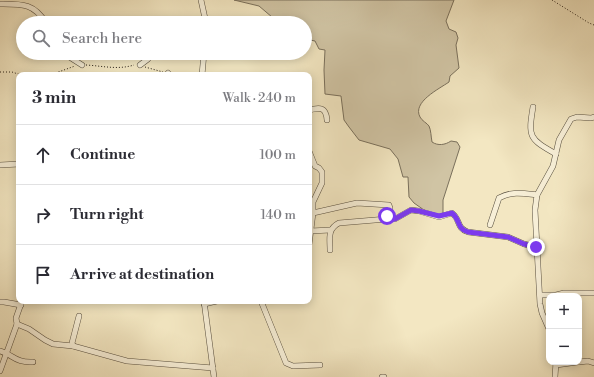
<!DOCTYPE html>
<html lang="en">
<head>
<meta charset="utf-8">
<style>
  body { margin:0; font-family:"Libre Bodoni",serif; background:#f2f2f3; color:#2b2b33 }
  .controls { position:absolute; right:12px; bottom:12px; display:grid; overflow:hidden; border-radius:8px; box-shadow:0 2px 10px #0003 }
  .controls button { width:36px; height:36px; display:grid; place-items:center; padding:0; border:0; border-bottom:1px solid #e1e1e2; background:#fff; color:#2b2b33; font:20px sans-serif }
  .stop { position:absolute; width:12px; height:12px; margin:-9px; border:3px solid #7c3aed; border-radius:50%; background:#fff }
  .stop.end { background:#7c3aed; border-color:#fff; box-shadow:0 1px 4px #0008 }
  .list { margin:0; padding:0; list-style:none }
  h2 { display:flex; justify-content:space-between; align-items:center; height:52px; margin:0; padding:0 16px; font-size:17px }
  h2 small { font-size:13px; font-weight:400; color:#7c7c81 }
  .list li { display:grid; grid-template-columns:26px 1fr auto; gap:12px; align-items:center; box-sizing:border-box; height:60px; padding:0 16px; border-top:1px solid #e1e1e2 }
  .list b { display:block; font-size:15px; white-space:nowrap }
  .list em { font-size:13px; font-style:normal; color:#7c7c81 }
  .icon { flex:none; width:22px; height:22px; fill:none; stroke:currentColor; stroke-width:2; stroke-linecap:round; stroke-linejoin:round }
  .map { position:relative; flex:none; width:594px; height:377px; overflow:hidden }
  .search { position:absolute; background:#fff; box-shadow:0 2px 10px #0003; left:16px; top:16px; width:296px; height:44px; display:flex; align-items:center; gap:10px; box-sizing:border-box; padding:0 14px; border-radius:22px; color:#7c7c81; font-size:15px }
  .panel { position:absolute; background:#fff; box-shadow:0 2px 10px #0003; left:16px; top:72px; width:296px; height:232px; border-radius:8px }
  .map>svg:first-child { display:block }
</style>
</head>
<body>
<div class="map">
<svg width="594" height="377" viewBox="0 0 594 377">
  <rect width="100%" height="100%" fill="#f3e7c2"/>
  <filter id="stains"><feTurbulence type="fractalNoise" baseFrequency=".005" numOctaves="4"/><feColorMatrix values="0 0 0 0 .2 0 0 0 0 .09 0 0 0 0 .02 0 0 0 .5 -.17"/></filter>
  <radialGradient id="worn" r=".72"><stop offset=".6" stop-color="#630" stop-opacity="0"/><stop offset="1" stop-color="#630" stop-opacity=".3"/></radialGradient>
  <!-- green -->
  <path fill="#d0c4a4" stroke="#7a705c" d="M234,0h220l-8,21 3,8 7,3 2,6 -2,7 3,23 -9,8 -1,6c-10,7 -37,20 -29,35 2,4 7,6 9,9 2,4 2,11 3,16 6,4 13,3 19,-1l6,1 3,5 -17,53v15l-6,1 -13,-6 -10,-7 -5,-6 -1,-20h-5l-5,-18 -8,-10 -31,-9 -10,-13 -5,-7 -3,-24 -16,-2 -1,-24 1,-20 -6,-1 -4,-8 -10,-2v-16h-26l-20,-17z"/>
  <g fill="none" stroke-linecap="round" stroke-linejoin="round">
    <defs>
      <g id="minor">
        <polyline points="201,0 206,23"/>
        <path d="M0,4c22,0 34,-1 46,19"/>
        <polyline points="63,53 82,65"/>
        <polyline points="232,53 248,57 260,54 261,53"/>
        <polyline points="140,65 148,59 150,53"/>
        <polyline points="168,73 170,75"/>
        <polyline points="202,75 204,53"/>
        <path d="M533,107c-5,30 -4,32 23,47"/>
        <path d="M309,110c11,-3 17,-3 18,10"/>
        <polyline points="309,151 315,166 319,168 322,172 322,183 313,202 313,213 309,245"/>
        <polyline points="0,165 19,164"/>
        <path d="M313,213l44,-10 32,2 1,3 -3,11h8l16,-9 8,1 20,6 13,-4c9,7 4,15 16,19l40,5 16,7 12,3"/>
        <path d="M490,225l9,-27c13,-7 23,-5 38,-3"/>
        <polyline points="311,231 330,230"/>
        <path d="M330,250c0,-11 -3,-21 9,-27l48,-4"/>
        <polyline points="540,295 556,295 564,293 594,293"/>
        <polyline points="204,301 214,377"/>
        <polyline points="261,301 286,363 293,366 320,365"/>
        <polyline points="0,302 4,302 21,305"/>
        <polyline points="204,304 217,301"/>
        <polyline points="17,324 29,329 45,340 53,344 73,346 127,361 213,368"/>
        <polyline points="549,329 542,313 540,304 535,210 537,195 553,166 559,140 571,119 577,117 591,118 594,117"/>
        <polyline points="73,346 72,343 79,316"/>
        <path d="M0,351c14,4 15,12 33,11"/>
        <polyline points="579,362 588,361 594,363"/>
        <polyline points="556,365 578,362"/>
        <polyline points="0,371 17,324 16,318 22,301"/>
        <polyline points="382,377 384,377"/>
        <polyline points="555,377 556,362"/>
      </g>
    </defs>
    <!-- minor casing -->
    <use href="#minor" stroke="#584f3f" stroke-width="6"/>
    <!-- path -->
    <g stroke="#251c13" stroke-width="1" stroke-dasharray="1 2" stroke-linecap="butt">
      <polyline points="552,0 589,23 594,25"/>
      <path d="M86,65c17,1 32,5 48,0"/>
      <polyline points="145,67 163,72"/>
      <polyline points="0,72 12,72 21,75"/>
      <polyline points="174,73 197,73"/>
      <polyline points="34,75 39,75"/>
      <polyline points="50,75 75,66"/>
    </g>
    <!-- minor -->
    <use href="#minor" stroke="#f7efd7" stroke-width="5"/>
  </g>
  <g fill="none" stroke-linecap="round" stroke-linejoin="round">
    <!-- route -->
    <path stroke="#7c3aed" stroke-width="5" d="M387,216v3h8l16,-9 8,1 20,5 13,-3c9,7 4,15 16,19l40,5 16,7 12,3"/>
  </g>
  <rect width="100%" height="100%" filter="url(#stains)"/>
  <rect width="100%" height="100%" fill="url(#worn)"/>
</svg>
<div class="controls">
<button>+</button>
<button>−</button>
</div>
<div class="stop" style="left:387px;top:216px"></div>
<div class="stop end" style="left:536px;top:247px"></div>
<div class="search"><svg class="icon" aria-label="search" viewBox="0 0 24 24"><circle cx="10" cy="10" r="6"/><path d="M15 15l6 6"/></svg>Search here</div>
<section class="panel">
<h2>3 min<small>Walk · 240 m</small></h2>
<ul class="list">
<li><svg class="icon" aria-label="ahead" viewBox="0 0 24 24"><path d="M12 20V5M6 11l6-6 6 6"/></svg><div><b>Continue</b></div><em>100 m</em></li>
<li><svg class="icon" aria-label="right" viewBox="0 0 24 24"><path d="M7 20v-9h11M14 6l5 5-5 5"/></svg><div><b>Turn right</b></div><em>140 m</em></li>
<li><svg class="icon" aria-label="arrive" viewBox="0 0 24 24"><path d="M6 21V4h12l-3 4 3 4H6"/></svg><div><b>Arrive at destination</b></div></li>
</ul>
</section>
</div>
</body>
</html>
